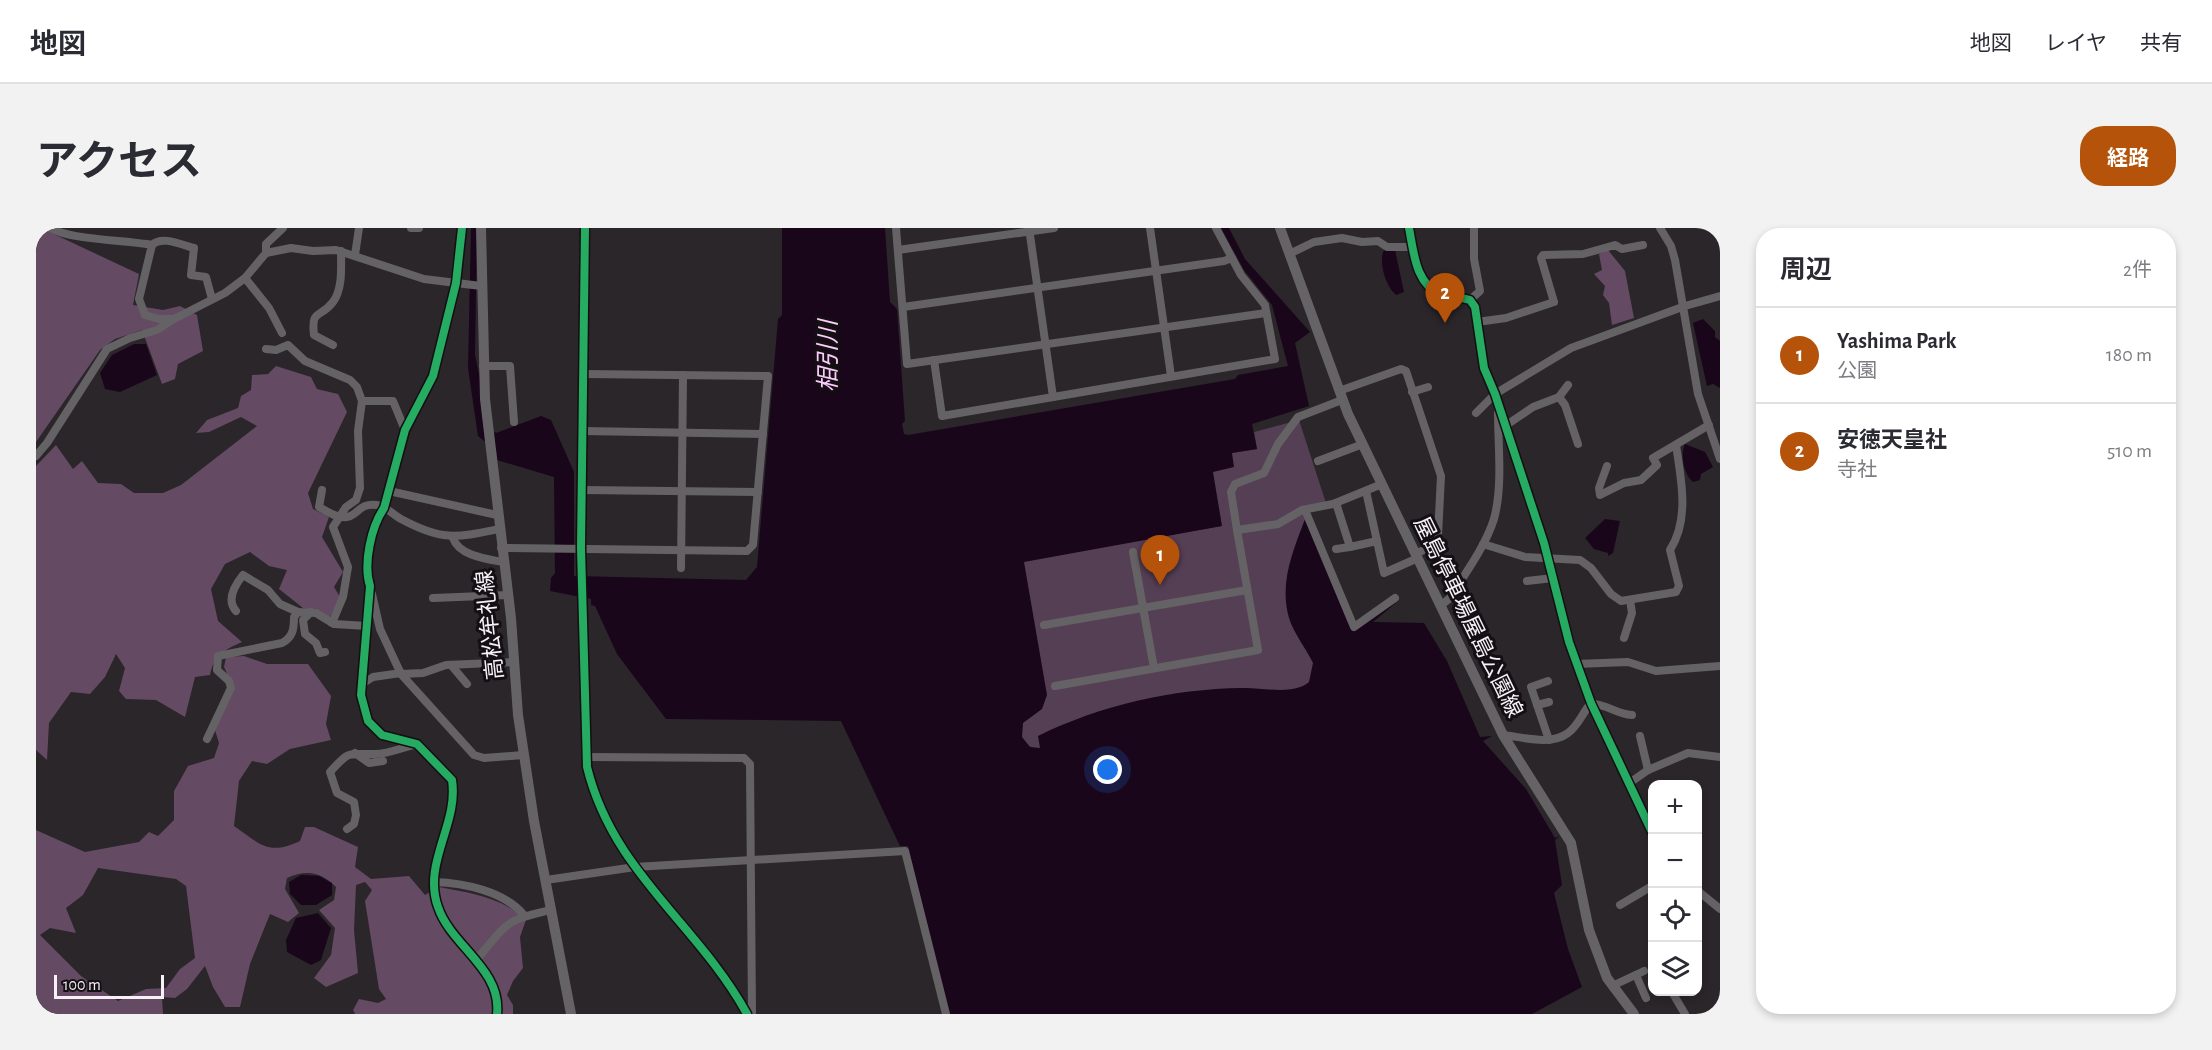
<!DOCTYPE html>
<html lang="ja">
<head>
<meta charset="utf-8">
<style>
  body { margin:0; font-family:"Alegreya Sans","Noto Sans JP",sans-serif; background:#f2f2f3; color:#2b2b33 }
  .controls { position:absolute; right:18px; bottom:18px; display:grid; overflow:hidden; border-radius:12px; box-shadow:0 3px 9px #0003 }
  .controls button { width:54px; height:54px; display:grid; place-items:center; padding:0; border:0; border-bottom:2px solid #e1e1e2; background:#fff; color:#2b2b33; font:30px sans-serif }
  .scale { position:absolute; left:18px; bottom:15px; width:110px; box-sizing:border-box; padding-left:6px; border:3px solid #f7f1f7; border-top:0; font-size:16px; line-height:21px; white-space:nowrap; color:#f7f1f7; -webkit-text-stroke:4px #130f12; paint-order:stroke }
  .you { position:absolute; left:1072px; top:542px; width:21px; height:21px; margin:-15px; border:4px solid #fff; border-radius:50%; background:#1a73e8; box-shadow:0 0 0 9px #1a73e833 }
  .badge { display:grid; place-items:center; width:39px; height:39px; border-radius:50%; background:#b45309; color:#fff; font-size:20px; font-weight:700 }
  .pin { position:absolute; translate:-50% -50px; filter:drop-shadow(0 2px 3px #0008) }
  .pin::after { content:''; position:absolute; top:32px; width:21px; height:18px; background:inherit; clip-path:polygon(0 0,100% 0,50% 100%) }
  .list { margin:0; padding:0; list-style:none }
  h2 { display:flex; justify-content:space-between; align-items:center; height:78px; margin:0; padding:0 24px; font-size:26px }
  h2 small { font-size:20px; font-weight:400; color:#7c7c81 }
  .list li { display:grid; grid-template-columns:39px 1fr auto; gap:18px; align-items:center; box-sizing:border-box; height:96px; padding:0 24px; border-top:2px solid #e1e1e2 }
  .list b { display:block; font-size:22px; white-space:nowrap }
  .list p { margin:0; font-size:20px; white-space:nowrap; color:#7c7c81 }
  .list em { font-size:20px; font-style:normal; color:#7c7c81 }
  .icon { flex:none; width:33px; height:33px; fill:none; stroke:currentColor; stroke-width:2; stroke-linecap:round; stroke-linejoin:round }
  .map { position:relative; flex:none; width:1684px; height:786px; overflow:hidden; border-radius:24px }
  header { display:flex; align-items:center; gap:36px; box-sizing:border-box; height:84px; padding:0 30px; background:#fff; border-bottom:2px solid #e1e1e2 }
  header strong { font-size:28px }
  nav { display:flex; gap:33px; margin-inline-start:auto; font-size:21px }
  .intro { display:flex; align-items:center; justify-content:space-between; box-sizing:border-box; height:144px; padding:0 36px }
  h1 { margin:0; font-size:42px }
  .button { padding:15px 27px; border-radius:24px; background:#b45309; color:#fff; font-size:21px; font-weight:700 }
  main { display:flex; gap:36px; padding:0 36px }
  aside { flex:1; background:#fff; border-radius:24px; box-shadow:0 3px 9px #0003 }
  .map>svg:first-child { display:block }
</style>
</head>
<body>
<header>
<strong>地図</strong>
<nav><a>地図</a><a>レイヤ</a><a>共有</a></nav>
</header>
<div class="intro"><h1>アクセス</h1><a class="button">経路</a></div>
<main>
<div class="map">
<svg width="1684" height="786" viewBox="0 0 1684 786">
  <rect width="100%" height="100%" fill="#2a262a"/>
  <!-- green -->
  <path fill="#553f55" d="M1263,192l27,83 -21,9 16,143 -11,37 -269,58c-15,-4 -19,-6 -22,-22l4,-167 198,-35 -9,-54 19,-19 26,-4 -3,-17z"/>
  <!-- forest -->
  <g fill="#644a63" fill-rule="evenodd">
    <polygon points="7,1 103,46 97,77 127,82 144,78 161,87 167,123 142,136 139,151 126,156 106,102 79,111 64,122 0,214 0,21"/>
    <polygon points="1572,22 1589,43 1598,90 1576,97 1573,75 1567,67 1569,58 1558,46 1566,42 1563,26"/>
    <path d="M240,138l35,11 6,12 21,5 9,18 -39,81 5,16 16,8 -7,20 21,35 -9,15 6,10 -10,20 -27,-9 -24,-19 8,-19 -18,-4 -19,-14 -25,12 -14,25 7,32 24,21c-18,8 -28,13 -32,33l-15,2 -10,40 -29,-17 -30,-1 -7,-8 6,-23 -9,-14 -11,23 -15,17 -19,-2 -22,31 -2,37 -11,-10v-284l20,-21 17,24 9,-8 16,22 23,1 13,9h29l18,-8 76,-59 -16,-9 -32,15 -13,1 11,-13 31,-12 3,-12 10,-6 1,-15 16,-1z"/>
    <path d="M208,428l23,8h41l23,32 -5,28 5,16 -41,9 -23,15 -15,-3 -13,20 -5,45c26,18 34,30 66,15l5,-14h9l44,20 -3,20 16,12 38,-3 16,19 14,-8c31,6 63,10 87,33l-6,17 3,31 -10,13 -6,14 6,10v9h-158l-2,-4 6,-11 19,4 8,-4 -7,-10 -14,-88 7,-11 -7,-8 -9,3 -2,45 4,43 -32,14 -12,-9 17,-23 4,-27 -16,-18 15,-10 2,-13c-15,-15 -29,-18 -49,-9l-2,11 14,24 -11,9 -18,-8 -20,50 -10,43h-15l-12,-20 -8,-21 -18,23 -12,9 -13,-1 1,17h-127v-184l49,22 54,-10 10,-10 9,4 16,-16v-29l14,-25 26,-8 5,-15 -4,-13 19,-41 -10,-22 2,-10zM62,640l78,11 10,7 9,72 -15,11 -14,19 -20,1 -28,12 -37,-25 -41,-41 10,-7 26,5 -10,-25 17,-13z"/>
  </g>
  <!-- water -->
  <g fill="#1a061b">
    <path d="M435,0h6l-2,127 8,38 1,32 12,8 45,-17 10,4 23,52v104l172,4 11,-13 21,-248 4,-4v-87h103l5,74 7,7 8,112 -3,3 2,10 4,1 327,-56 3,-4 50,-9 -16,-61 -28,-35 -23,-42h8l16,31 65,73 -15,11 14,63 -57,18 5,25 -25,4 2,14 -21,5 9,54 -198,36 23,133 -5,14 -19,14 -1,14 8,10 10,1 -2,-12c63,-31 134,-47 204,-48 21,-1 50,8 67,-6l4,-19c-7,-15 -19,-29 -24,-45 -10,-35 4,-67 16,-99l47,111 45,-28 -24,20 51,1 23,38 33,76 12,-1 -9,5 43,48 29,49 5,-2 -5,4 7,45 -8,8 14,56 14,38 -50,27h-583l-41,-168h-8l-2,-4 -57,-121 -175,-2 -49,-65 -22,-48 -4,-1v-6l-41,-8 1,-13 4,-5 -1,-96 -57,-17 -1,-9 -18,-15 -10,-68z"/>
    <path d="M1348,22h11l9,42 -8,3c-10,-8 -18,-33 -12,-45z"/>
    <polygon points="1667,91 1679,103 1679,109 1684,113 1684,160 1677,156 1671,158 1657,95"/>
    <polygon points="98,116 110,116 121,147 84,164 69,161 64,145 76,127"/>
    <path d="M1649,216l20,8 8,15 -12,7 -1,6 -7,2c-9,-7 -13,-28 -8,-38z"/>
    <polygon points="1569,291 1584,293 1577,325 1572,328 1572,325 1558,321 1549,310"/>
    <polygon points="265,647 283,648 296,655 296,667 280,677 265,677 254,666 253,654"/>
    <polygon points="282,685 295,700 285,732 275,737 251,724 250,712 260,690"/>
  </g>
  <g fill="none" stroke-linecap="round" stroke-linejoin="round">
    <!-- minor -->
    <g stroke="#656265" stroke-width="8">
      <path d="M14,0c21,12 75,12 102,17l-13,54 6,16 14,4h15l51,-26 20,-15 21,-25 25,-5 22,3 23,-1 88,29 57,7"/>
      <polyline points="375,0 383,0"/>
      <path d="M426,0l-6,55 -23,93 -28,54 -21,78c-13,19 -21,56 -14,78l-9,109 7,26 14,14 35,9 35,36c7,44 -30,83 -14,127 13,39 64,62 59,107"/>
      <path d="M549,0l-4,320 6,219c26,106 110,156 160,247"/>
      <polyline points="860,0 871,136 1230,85"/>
      <polyline points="993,0 1017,169"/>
      <polyline points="1114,0 1135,148"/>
      <path d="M1373,0c5,25 6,55 32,67 9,3 20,2 29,5l5,7 9,61 11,26 49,149 25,99 22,61 61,129"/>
      <polyline points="1624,0 1635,18 1639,32 1662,166 1684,231"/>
      <path d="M116,17c10,-10 30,0 42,3l-3,27 15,2 6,22"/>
      <polyline points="862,22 1018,0"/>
      <polyline points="230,25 230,16 247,0"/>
      <polyline points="1253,26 1278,14 1306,10 1326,14 1342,13 1351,19 1377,19"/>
      <polyline points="319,27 323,0"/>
      <polyline points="209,50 233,80 246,105"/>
      <polyline points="1434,72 1444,63 1438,31 1438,0"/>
      <polyline points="867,79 1188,33 1196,30"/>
      <polyline points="1441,94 1470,90 1518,74 1505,30 1507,27 1547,26 1579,17 1586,21 1607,17"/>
      <path d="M297,117l-19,-10c-3,-27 6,-16 19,-33 10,-13 8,-36 8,-51"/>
      <polyline points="230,121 240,122 252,117 269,133 314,152 321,159 326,173 322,203 324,260 320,272 310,279 297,299 312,339 307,369 296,395"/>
      <polyline points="898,132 906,188 1239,131 1229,77 1205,47 1180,0"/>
      <polyline points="447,138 474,138 478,194"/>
      <polyline points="1303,163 1365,141 1370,143 1405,248 1402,307 1393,319 1380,326"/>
      <polyline points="1376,164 1392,159"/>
      <polyline points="1523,169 1529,177 1542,216"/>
      <polyline points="326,173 357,173 369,202"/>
      <polyline points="1440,185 1459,166 1535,120 1649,78 1684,68"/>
      <polyline points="1469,198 1497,179 1523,169 1532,157"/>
      <polyline points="546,203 727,206"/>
      <polyline points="0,228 11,215 71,121 94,110 121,102 138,91"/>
      <polyline points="1282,233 1327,216"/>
      <polyline points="1571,238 1563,260 1564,267 1588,255 1605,252 1621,237 1617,230 1673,197"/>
      <path d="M286,262l-3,17c42,26 31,-6 58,-2 8,1 17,10 24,14 41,22 54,19 98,10"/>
      <polyline points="545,262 722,264"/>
      <polyline points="353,263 461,287"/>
      <polyline points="1330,263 1348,345 1382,330"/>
      <polyline points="1300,275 1314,319 1341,313"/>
      <polyline points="1269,282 1318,399 1359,370"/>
      <polyline points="1201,302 1195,264 1199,256 1228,245 1242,216 1262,189 1306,172"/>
      <path d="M417,310c6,18 34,21 50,24"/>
      <path d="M1447,316l42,13 55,3 11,8 20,26 10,7 55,-9 3,-6 -9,-36c20,-31 11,-71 6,-105"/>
      <polyline points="465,320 711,323 717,317 732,148 547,146"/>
      <polyline points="1300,321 1314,319"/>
      <polyline points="1097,324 1118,440"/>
      <polyline points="645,340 647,147"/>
      <polyline points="1491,353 1517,350"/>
      <polyline points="336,366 344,401 365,446 387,445 410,437 478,434"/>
      <polyline points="397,370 472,367"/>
      <path d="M1405,377l8,-6c16,-25 36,-52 45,-80 9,-34 4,-72 4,-106"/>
      <path d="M200,383c-10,-11 -1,-26 7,-36l25,15 12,14 18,8"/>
      <polyline points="275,384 267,392 269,406 280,415 284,425 289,424"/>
      <polyline points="1008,397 1211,362"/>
      <polyline points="1588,410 1596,385 1594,372"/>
      <polyline points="1540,436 1592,434 1620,443 1684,438"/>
      <polyline points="415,437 431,456"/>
      <polyline points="365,446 438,527 448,530 487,527"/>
      <polyline points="1512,453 1495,459 1513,512"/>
      <polyline points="326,456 337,449 365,445"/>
      <polyline points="1019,458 1222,422 1201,302 1242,296 1266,282 1297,276 1346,256"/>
      <path d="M1556,476c15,0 24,10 40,11"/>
      <polyline points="1501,477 1513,474"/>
      <path d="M1467,507c19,2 48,11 65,-2 10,-7 15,-21 23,-30"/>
      <polyline points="1604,508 1612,542"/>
      <path d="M171,511l24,-51 -2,-7 -12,-11 1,-14 64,-13c11,-6 12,-14 12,-26l4,-5 18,1 18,11 33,2"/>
      <polyline points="319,525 333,535 347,533"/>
      <polyline points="550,529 708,530 714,536 716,786"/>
      <polyline points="1592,556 1612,542 1652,525 1684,529"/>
      <path d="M311,601l7,-5 2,-9 -2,-13 -17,-9 -7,-21c21,-23 17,-17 45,-18 13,0 29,-7 42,-10"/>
      <polyline points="510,652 599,639 869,623 910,786"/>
      <path d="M398,654c30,1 70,9 90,33"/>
      <polyline points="1662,663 1684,681"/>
      <polyline points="1584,677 1616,658"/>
      <path d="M441,731c30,-35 28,-40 75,-49"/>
      <polyline points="1600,747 1610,770"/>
      <polyline points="1576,758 1608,743"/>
      <polyline points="1636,764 1649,786"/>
    </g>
    <!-- major -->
    <g stroke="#666366" stroke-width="10">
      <polyline points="445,0 449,171 475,390 482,487 498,593 535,786"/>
      <polyline points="1244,0 1312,186 1467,507 1535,615 1553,702 1571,750 1598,786"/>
    </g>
    <defs>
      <g id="cycleway">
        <path d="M426,0l-6,55 -23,93 -28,54 -21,78c-13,19 -21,56 -14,78l-9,109 7,26 14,14 35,9 35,36c7,44 -30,83 -14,127 13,39 64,62 59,107"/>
        <path d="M549,0l-4,320 6,219c26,106 110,156 160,247"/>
        <path d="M1373,0c5,25 6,55 32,67 9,3 20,2 29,5l5,7 9,61 11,26 49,149 25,99 22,61 61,129"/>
      </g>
    </defs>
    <!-- cycleway casing -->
    <use href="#cycleway" stroke="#130f12" stroke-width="11"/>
    <!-- cycleway -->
    <use href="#cycleway" stroke="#26ab63" stroke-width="8"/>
  </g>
  <g text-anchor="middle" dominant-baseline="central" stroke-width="6" stroke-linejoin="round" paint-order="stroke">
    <!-- street labels -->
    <g font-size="22" fill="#f7f1f7" stroke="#130f12">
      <text transform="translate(1432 389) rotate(64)">屋島停車場屋島公園線</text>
      <text transform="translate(454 397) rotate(-96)">高松牟礼線</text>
    </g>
    <!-- water labels -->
    <g font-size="24" font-style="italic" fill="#fecbfe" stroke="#130f12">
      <text transform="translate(793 128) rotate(-90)">相引川</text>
    </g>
  </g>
</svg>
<div class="controls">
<button>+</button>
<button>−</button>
<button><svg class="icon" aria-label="locate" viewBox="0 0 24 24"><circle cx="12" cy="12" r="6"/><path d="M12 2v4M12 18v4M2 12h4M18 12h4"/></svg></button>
<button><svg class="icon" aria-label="layers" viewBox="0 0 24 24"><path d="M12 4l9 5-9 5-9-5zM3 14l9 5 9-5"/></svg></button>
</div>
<div class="scale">100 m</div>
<div class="you"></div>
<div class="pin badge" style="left:1124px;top:357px">1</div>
<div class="pin badge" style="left:1409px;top:95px">2</div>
</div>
<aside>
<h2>周辺<small>2件</small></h2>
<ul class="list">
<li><span class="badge">1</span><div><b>Yashima Park</b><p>公園</p></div><em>180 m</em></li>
<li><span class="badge">2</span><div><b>安徳天皇社</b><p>寺社</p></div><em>510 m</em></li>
</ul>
</aside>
</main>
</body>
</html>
